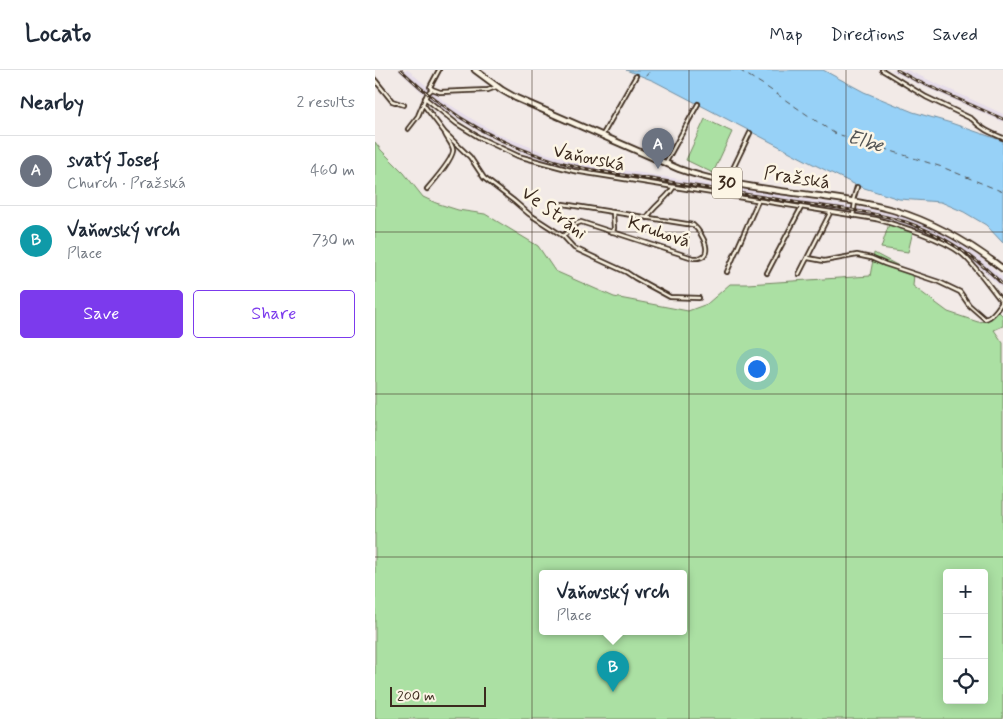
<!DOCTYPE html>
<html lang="en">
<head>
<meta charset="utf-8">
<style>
  body { margin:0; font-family:Mynerve,sans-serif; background:#f2f2f3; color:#1f2937 }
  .controls { position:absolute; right:15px; bottom:15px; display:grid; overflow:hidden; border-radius:5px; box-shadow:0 2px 12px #0003 }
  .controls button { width:45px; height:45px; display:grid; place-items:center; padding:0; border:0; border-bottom:1px solid #e0e1e3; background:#fff; color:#1f2937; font:25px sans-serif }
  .scale { position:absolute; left:15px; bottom:12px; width:96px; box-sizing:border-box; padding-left:5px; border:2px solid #3b2a1e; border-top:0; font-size:14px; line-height:18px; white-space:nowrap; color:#3b2a1e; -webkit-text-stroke:4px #fcf5e5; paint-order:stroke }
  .you { position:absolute; left:381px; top:298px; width:18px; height:18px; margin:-12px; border:4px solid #fff; border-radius:50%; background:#1a73e8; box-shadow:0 0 0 8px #1a73e833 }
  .badge { display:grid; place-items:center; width:32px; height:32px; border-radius:50%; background:#7c3aed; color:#fff; font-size:16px; font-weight:700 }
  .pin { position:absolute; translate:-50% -41px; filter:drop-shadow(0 1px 2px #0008) }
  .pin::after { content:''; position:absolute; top:26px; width:18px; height:15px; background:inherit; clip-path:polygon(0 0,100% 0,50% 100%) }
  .popup { position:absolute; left:164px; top:500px; width:148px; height:65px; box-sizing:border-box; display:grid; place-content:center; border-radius:5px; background:#fff; filter:drop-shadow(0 1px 4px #0005); font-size:16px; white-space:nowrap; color:#747a83 }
  .popup b { font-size:19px; color:#1f2937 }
  .popup::after { content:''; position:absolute; left:50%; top:100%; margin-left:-10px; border:10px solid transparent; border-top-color:#fff }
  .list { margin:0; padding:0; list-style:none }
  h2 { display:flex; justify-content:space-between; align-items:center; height:65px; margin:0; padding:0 20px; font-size:21px }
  h2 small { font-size:16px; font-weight:400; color:#747a83 }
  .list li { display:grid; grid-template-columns:32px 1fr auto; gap:15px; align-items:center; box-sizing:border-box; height:70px; padding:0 20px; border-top:1px solid #e0e1e3 }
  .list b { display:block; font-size:19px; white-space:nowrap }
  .list p { margin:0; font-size:16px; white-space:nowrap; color:#747a83 }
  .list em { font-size:16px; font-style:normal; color:#747a83 }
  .actions { display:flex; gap:10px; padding:15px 20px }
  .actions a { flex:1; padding:11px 0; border:1px solid #7c3aed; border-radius:5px; text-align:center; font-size:18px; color:#7c3aed }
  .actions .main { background:#7c3aed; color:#fff }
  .icon { flex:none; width:28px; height:28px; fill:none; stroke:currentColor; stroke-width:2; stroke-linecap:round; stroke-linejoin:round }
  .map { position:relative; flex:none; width:628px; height:649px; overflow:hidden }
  header { display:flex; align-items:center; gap:30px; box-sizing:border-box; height:70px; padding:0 25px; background:#fff; border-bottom:1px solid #e0e1e3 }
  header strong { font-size:24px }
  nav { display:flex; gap:28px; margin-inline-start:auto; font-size:18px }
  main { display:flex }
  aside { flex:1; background:#fff }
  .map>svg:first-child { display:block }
</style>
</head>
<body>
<header>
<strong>Locato</strong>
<nav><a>Map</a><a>Directions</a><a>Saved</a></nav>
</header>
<main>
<aside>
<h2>Nearby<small>2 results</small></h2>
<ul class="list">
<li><span class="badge" style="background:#6b7280">A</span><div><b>svatý Josef</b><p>Church · Pražská</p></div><em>460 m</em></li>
<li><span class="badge" style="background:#0f9aa8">B</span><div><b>Vaňovský vrch</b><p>Place</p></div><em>730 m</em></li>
</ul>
<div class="actions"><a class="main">Save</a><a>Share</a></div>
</aside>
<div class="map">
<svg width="628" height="649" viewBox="0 0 628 649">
  <rect width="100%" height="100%" fill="#f2eae7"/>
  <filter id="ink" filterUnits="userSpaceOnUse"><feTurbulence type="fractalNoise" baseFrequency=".02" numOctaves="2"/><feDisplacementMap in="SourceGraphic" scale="10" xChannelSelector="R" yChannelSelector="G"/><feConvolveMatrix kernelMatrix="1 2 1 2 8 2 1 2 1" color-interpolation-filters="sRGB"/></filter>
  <g filter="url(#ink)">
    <!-- built -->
    <g fill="#e6dce9">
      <polygon points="23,0 33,0 69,31 102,52 125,65 173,84 222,96 499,140 522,145 542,151 560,159 578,169 606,188 628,208 628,219 601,194 575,175 548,162 520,152 486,145 221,103 171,91 146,82 110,65 76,45 51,26"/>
      <polygon points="516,0 532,0 613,37 628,44 628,52 539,12"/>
    </g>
    <!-- green -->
    <g fill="#abe0a3" stroke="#738560" fill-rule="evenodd">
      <polygon points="330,49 357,62 338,103 311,90"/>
      <path d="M0,72l6,8 23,23 19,24 13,6 22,7 27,4 53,32 17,25 59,26 74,14 19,-7 23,-20h17l123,-8 3,-16 1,-7 40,21 -1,12 35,26 30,10 9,-1 11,-10 5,5v10l-9,4 9,13v376h-628zM168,503h140v58h-140zM572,503h37v127h-37z"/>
      <polygon points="514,154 538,161 533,182 506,178"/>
    </g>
    <!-- water -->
    <polygon fill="#97d1f7" stroke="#728ea0" points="251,0 448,0 489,22 538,42 576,53 628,71 628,173 611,155 589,142 566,132 524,129 483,116 438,94 279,11"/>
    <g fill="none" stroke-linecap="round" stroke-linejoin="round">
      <!-- ferry -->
      <g stroke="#525454" stroke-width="1" stroke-dasharray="6 5" stroke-linecap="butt">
        <polyline points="364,0 387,14 459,63 567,97 628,122"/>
        <polyline points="270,7 276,0"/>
      </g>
      <defs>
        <g id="street">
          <polyline points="64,0 56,15 55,17 57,19 52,24 48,34 70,63 95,87 109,108 139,131 154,144 188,166 199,178 251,202 260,208 295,227 324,228"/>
          <path d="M507,0l44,27 46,22c9,10 19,14 31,19"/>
          <polyline points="0,10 17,31 29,35"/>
          <polyline points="57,19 65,22 113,20 121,17"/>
          <path d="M50,28l32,26 23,14 38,18 56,15 302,48c24,7 66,19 86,35 14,12 28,33 40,48 -4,6 -9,15 -17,17l-16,-14 -9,-13 -21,-10 -54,-18 -14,-6 -14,-3 -33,6 -16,-3"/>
          <polyline points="33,59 43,46 48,34"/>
          <polyline points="227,66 261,6"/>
          <polyline points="291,92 323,34"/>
          <polyline points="352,111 375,63"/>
          <path d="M52,119c6,-7 28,-32 26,-40 -1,-5 -6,-10 -8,-15"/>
          <polyline points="478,130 482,117"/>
          <path d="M188,134l130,21c10,8 24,35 0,33l-80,-26 1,-4 -1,-15"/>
          <polyline points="478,146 480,132"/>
          <path d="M272,148c6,-12 19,-18 26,-30"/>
          <polyline points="188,166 201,154 206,152 237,162"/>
          <polyline points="352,202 383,131"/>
          <polyline points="392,203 426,138"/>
          <polyline points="424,204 455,143"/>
        </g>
        <path id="primary" d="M100,0l27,20 14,8 163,71c33,12 67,17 101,22 37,5 76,9 113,19 41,12 77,33 110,59"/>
      </defs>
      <!-- street casing -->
      <use href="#street" stroke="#3b2a1e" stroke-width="6"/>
      <!-- primary casing -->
      <use href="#primary" stroke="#3b2a1e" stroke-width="8"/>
      <!-- street -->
      <use href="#street" stroke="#fcf5e5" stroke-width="2.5"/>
      <!-- primary -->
      <use href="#primary" stroke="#fcf5e5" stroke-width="4.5"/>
      <defs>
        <g id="rail">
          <path d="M26,0c50,48 103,78 170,95 30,8 62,11 93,16 43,7 87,14 130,21 37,5 76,9 112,20 37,13 70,35 97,63"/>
          <polyline points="522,0 540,10 628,49"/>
        </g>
      </defs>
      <!-- rail casing -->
      <use href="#rail" stroke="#3b2a1e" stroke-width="3"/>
      <!-- rail -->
      <use href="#rail" stroke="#fcf5e5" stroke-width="1" stroke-dasharray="4" stroke-linecap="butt"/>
    </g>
  </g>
  <!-- grid -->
  <path fill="none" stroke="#3b2a1e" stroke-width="1" stroke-opacity="0.55" d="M157,0v649M314,0v649M471,0v649M0,162h628M0,324h628M0,487h628"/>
  <g text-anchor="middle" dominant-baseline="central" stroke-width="5" stroke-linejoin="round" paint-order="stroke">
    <!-- shield labels -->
    <rect fill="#fcf5e5" stroke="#75675a" stroke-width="1" x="337" y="97.5" width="30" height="31" rx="4"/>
    <g font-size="18" font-weight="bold" fill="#3b2a1e">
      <text x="352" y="113">30</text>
    </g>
    <!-- street labels -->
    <g font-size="19" fill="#3b2a1e" stroke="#fcf5e5">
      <text transform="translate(214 88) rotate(12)">Vaňovská</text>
      <text transform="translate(422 108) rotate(9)">Pražská</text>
      <text transform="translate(179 143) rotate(36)">Ve Stráni</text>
      <text transform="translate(284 162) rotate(18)">Kruhová</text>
    </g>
    <!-- water labels -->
    <g font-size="20" font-style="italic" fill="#525454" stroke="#fcf5e5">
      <text transform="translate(490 72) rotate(18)">Elbe</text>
    </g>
  </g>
</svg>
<div class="controls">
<button>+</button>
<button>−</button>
<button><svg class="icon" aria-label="locate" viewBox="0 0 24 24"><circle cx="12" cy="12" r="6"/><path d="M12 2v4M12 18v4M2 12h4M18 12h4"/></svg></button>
</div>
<div class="scale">200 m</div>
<div class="you"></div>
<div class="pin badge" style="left:283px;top:99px;background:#6b7280">A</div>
<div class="pin badge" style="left:238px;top:622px;background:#0f9aa8">B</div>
<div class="popup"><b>Vaňovský vrch</b>Place</div>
</div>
</main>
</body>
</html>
